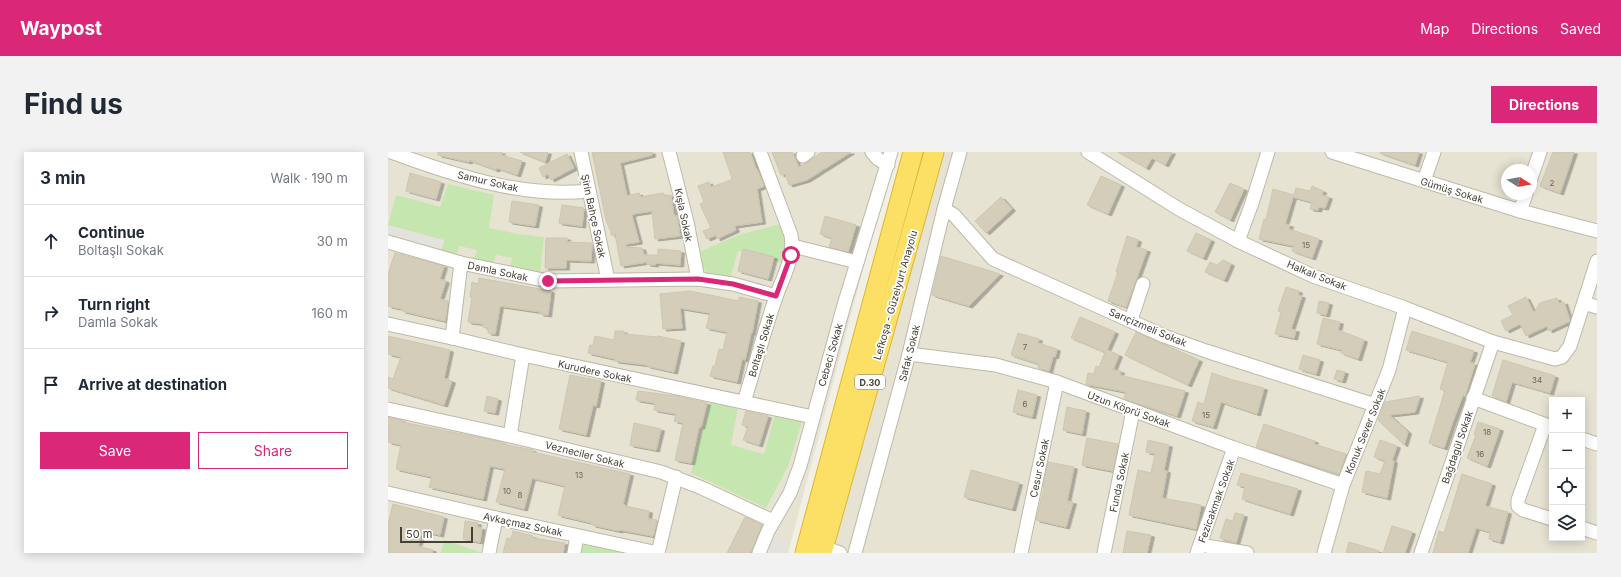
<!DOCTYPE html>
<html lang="en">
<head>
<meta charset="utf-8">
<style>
  body { margin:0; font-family:Inter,sans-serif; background:#f2f2f3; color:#1f2937 }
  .controls { position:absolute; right:12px; bottom:12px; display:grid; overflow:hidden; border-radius:0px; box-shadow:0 2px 10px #0003 }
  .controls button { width:36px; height:36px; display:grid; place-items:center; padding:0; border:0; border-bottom:1px solid #e0e1e3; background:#fff; color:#1f2937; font:20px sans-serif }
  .compass { position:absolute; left:1113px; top:12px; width:36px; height:36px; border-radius:50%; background:#fff; box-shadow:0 2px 10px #0003; rotate:101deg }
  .scale { position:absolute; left:12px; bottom:10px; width:73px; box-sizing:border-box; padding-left:4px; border:2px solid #454135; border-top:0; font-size:11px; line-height:14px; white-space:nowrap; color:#454135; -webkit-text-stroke:3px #fff; paint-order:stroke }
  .stop { position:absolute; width:12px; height:12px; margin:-9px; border:3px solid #db2777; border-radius:50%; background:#fff }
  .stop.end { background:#db2777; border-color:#fff; box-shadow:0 1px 4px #0008 }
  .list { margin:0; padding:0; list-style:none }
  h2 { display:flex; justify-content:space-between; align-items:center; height:52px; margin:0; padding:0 16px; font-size:17px }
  h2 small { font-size:13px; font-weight:400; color:#747a83 }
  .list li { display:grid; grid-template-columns:26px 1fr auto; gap:12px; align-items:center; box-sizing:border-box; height:72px; padding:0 16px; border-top:1px solid #e0e1e3 }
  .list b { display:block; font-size:15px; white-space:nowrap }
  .list p { margin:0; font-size:13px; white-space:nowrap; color:#747a83 }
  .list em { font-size:13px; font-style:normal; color:#747a83 }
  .actions { display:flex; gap:8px; padding:12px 16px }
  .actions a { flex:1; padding:9px 0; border:1px solid #db2777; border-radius:0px; text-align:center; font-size:14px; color:#db2777 }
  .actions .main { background:#db2777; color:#fff }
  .icon { flex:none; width:22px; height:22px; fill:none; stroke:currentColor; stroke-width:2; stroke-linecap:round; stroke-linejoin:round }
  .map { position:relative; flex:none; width:1209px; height:401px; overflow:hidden; border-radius:0px }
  header { display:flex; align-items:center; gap:24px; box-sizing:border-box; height:56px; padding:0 20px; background:#db2777; color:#fff }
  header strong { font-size:19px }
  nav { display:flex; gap:22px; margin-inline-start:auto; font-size:14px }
  .intro { display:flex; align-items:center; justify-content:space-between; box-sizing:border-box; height:96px; padding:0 24px }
  h1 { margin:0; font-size:28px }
  .button { padding:10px 18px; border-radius:0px; background:#db2777; color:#fff; font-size:14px; font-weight:700 }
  main { display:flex; gap:24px; padding:0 24px }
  aside { flex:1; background:#fff; border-radius:0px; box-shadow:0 2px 10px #0003 }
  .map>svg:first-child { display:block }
</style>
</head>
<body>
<header>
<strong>Waypost</strong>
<nav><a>Map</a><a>Directions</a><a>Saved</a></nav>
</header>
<div class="intro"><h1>Find us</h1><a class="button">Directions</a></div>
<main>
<aside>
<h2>3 min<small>Walk · 190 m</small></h2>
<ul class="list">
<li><svg class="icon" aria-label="ahead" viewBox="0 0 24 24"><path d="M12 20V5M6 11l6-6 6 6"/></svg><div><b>Continue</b><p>Boltaşlı Sokak</p></div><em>30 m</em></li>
<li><svg class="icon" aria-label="right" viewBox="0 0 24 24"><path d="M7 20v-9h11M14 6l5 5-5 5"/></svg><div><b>Turn right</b><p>Damla Sokak</p></div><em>160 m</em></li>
<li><svg class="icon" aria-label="arrive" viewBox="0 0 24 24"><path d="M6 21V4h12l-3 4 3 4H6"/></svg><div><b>Arrive at destination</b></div></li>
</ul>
<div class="actions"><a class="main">Save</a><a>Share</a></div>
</aside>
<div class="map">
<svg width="1209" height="401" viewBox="0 0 1209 401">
  <defs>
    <filter id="shadow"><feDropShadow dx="3.5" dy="2" stdDeviation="0" flood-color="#0004"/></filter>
  </defs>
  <rect width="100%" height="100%" fill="#f2f0e5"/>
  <!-- residential -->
  <g fill="#e6e3d3" fill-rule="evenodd">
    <polygon points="0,0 506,0 400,401 0,401"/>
    <path d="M547,0h662v401h-771zM1119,18h24v24h-24zM1164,248h30v138h-30z"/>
  </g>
  <!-- green -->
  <g fill="#c5e6ae">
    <polygon points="60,32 106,43 101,76 130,82 156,85 152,123 122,117 124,106 108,103 105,111 86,107 89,98 71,94 69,102 53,99 56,89 0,73 8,43 52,55"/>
    <path d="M393,72l7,21 -6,18 -44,-12 -8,28c-25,-5 -26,-1 -29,-28l40,-17z"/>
    <polygon points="323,249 350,255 343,293 376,302 388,259 414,270 400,314 378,356 303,321"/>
    <polygon points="56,388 95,401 53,401"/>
    <polygon points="196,391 231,398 231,401 193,401"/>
  </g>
  <!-- parking -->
  <g fill="#e3e2dd">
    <polygon points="0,73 56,88 53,99 0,85"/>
    <polygon points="386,384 400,391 395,401 378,401"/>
  </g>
  <!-- building -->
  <g fill="#d4cdba" stroke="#cec6ae" filter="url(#shadow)">
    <polygon points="50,0 114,0 113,3 134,9 129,23 109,16 108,18 81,8 81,10 50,3"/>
    <polygon points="132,0 160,0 157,10"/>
    <polygon points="204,0 264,0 264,3 232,11 239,44 251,41 252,45 275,41 276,44 283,43 286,64 289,64 292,84 267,87 264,59 245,62 244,64 251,90 238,92 238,95 254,96 256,103 270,103 270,97 293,99 292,113 267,111 267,113 259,112 259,110 233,114 227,82 223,83 223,78 222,78 218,68"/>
    <polygon points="335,0 362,0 368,17 369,17 376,34 369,37 374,70 346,74 348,78 329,87 328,83 319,87 315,79 323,76 312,52 316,50 310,34 321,30 323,35 343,28 344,26"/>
    <polygon points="384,0 404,0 411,15 420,10 434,0 463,0 419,28 401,33 397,22 393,23"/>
    <polygon points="730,0 784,0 777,13 764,6 758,16"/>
    <polygon points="992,0 1031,0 1027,13 992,1"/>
    <polygon points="1165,0 1186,0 1172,41 1152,34"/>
    <polygon points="179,2 186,16 163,28 160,22 155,25 151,16"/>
    <polygon points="22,21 53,30 48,47 18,39"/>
    <polygon points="713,24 733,33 720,62 699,53"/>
    <polygon points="842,31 856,37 842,68 827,60"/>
    <polygon points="924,34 935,39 934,43 941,45 937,56 931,55 930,58 922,57 924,50 905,45 897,72 902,73 901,77 931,87 924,106 904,99 906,94 871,87 876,67 878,68 885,37 906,43 908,36 922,39"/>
    <polygon points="613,45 624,57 598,81 587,69"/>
    <polygon points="124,49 151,53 147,74 121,70"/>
    <polygon points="174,53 196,56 194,74 171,71"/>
    <polygon points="437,64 468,73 460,100 441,95 444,86 432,82"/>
    <polygon points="808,81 823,88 815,106 799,99"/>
    <polygon points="739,84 750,88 748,95 759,98 738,155 720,149 730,120 728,120"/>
    <polygon points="158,86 179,86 179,90 204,91 203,109 178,108 178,116 157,116"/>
    <polygon points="355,97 386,105 380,127 350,119"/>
    <polygon points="7,101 56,114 52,127 58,129 52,147 60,149 57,169 14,159 14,157 0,154 0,122"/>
    <polygon points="553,104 612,122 581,154 544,143"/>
    <polygon points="835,108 843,112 836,128 817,120 822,110 829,113"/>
    <polygon points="91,126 163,139 160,163 152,162 153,160 112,154 107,182 100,181 100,176 95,175 95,172 80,170 84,145 82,145 84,130 90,132"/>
    <polygon points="898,135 911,139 910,143 914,144 903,177 908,178 906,186 887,182 893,160 890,159"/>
    <polygon points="302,139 351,149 351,145 370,149 364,181 363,181 357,208 354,207 349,230 322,224 325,214 327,214 331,197 335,198 339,180 318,176 322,161 292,156 294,176 275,177 272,142"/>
    <polygon points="1138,145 1146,161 1152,151 1169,146 1171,151 1176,150 1182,169 1161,179 1159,174 1138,184 1132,172 1118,179 1113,169 1125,163 1120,154"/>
    <polygon points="931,149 941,151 938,163 929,161"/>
    <polygon points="692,165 727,180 719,198 731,203 725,218 733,219 732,223 797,239 789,264 736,247 738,240 698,232 700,221 706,222 708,214 711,215 717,200 683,186"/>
    <polygon points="935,166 952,170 950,178 976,188 970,207 953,201 954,198 929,192"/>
    <polygon points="227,179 236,179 236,182 270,185 270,184 293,189 286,220 259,214 259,213 227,209 227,207 200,201 202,193 205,193 207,184 226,188"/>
    <polygon points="1024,179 1086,199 1082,210 1087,212 1077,244 1075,243 1065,269 1056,296 1041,291 1057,238 1052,237 1060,210 1018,198"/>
    <polygon points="748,180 811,208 800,233 737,203"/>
    <polygon points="630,181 651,187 650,191 669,197 667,205 665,204 661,219 650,216 651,212 623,203"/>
    <polygon points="0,184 62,198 56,226 64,229 56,253 0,236 0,225 5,227 13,205 0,202"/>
    <polygon points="915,203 932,208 928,222 911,217"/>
    <polygon points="1115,208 1167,224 1162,241 1124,230 1118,250 1104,244"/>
    <polygon points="949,218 957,220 954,229 946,227"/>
    <polygon points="824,221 845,228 876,236 869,262 833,250 825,275 804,269 810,250 816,252"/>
    <polygon points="182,223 213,229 208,254 205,253 198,283 171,277"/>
    <polygon points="630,238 649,243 644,265 625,260"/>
    <polygon points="250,239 288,244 319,251 313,275 311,275 303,311 287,308 295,271 286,269 288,262 266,258 267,251 248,248"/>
    <polygon points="99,244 110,247 107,261 96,259"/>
    <polygon points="1032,244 1027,260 1001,263 1020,280 1016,293 990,268 997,250"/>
    <polygon points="679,255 698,259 694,282 675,278"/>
    <polygon points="358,259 380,264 371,293 355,288 360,275 354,273"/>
    <polygon points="0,265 14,268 14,270 114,290 114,292 145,298 144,300 242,322 235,352 237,353 237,354 261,359 260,367 269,368 265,384 232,378 231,379 204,373 204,371 170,363 177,334 144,326 136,357 108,350 117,317 102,314 95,347 41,335 44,325 8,317 13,293 0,290"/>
    <polygon points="1090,270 1112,277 1099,314 1079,306 1088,283 1086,283"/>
    <polygon points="246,271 273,277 268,298 242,293"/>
    <polygon points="876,272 927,289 926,292 958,302 951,322 868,295"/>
    <polygon points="699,286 730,292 725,319 694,313"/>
    <polygon points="760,288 781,293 776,318 779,319 774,346 813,353 808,377 741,363 750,318 763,321 767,302 758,300"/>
    <polygon points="992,288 1009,294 1004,308 1006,309 999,346 974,340 978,319 992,322 997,309 986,305"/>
    <polygon points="660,310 686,315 679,349 685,350 678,375 648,368 656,336 655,335"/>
    <polygon points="583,318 631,331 624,357 576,345"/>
    <polygon points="853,321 910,337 902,362 854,347 857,335 849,333"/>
    <polygon points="1074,322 1104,332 1097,354 1120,360 1112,390 1101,387 1102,380 1088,376 1080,401 1045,401 1051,379 1056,381"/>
    <polygon points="5,352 56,365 52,383 34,379 30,394 45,398 44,401 0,401 0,372"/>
    <polygon points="847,361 856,363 848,391 832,386 838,367 845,369"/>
    <polygon points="357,365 374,373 364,398 362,401 339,401"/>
    <polygon points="77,369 90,371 89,375 94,376 92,390 75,387"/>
    <polygon points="1004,374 1024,380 1017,401 995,401"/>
    <polygon points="125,379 145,384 145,386 177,391 175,401 115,401 119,386 123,387"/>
    <polygon points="739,379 763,383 759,401 735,401"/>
    <polygon points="961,390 991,399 990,401 958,401"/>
  </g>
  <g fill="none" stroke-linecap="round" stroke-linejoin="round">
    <defs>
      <g id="minor">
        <path d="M3,0c62,23 131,46 197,39"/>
        <polyline points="193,0 220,128"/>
        <polyline points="281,0 299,70 310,127"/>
        <polyline points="484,0 490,7 500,13"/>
        <polyline points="700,0 791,57 850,89 925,124 1017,156 1105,190 1167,207 1174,205 1182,194 1209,109"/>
        <polyline points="944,0 1132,59 1209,79"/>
        <polyline points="415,4 420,0"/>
        <polyline points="1143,26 1152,0"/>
        <polyline points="1036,29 1046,0"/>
        <polyline points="556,57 566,63 605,107 776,184 818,199 987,253"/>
        <polyline points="1132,59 1138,42"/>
        <polyline points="850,89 864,51 880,0"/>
        <polyline points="0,90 73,111 160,129 310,127 345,132 388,144"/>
        <polyline points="405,94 469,110"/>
        <polyline points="1196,151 1209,155"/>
        <polyline points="743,168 755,132"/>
        <polyline points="0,172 64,186 135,203 425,265"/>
        <polyline points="64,186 73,111"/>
        <polyline points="521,202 608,213 669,230 846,296 955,333"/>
        <polyline points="1085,246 1164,275"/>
        <path d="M356,250c11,-35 20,-71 32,-105 7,-21 19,-39 15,-62l-31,-83"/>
        <polyline points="0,257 122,284 273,320 314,336 385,369"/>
        <polyline points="1157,273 1130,348 1130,354 1135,358 1164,367"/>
        <polyline points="122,284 135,203"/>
        <polyline points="1194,287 1209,292"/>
        <polyline points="0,341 108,366 270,401 288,325"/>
        <polyline points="1194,376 1209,381"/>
        <polyline points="812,393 859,401"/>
        <polyline points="436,395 452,401"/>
        <polyline points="101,401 108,366"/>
        <polyline points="186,401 189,384"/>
        <polyline points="371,401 380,379 402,341 412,314 456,153 503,0"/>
        <polyline points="467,401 521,202 556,57 572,0"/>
        <polyline points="633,401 669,230"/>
        <polyline points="716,401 745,259"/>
        <polyline points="809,401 846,296"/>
        <polyline points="936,401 955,333 1001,218 1017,156"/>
        <polyline points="1033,401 1105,190"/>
      </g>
      <g id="highway">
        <polyline points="417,401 525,0"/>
        <polyline points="434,401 546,0"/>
      </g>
    </defs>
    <!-- minor casing -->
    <use href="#minor" stroke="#beb9a8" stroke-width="15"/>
    <!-- highway casing -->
    <use href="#highway" stroke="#dbb736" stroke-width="21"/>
    <!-- minor -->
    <use href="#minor" stroke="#fff" stroke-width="13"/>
    <!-- highway -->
    <use href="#highway" stroke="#fce066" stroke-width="19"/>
  </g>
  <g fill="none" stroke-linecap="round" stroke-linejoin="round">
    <!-- route -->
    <polyline stroke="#db2777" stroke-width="5" points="160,129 310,127 345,132 388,144 403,103"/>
  </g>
  <g text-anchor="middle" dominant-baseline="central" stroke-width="3.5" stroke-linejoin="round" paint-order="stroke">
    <!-- number labels -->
    <g font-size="8" fill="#696456">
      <text x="1164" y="31">2</text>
      <text x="918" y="93">15</text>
      <text x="637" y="195">7</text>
      <text x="1149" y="228">34</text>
      <text x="637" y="252">6</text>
      <text x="818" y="263">15</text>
      <text x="1099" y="280">18</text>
      <text x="1092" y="302">16</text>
      <text x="191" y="323">13</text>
      <text x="119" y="339">10</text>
      <text x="132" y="343">8</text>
    </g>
    <!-- shield labels -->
    <rect fill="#fff" stroke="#7d7a72" stroke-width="1" x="467" y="223" width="30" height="14" rx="3"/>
    <g font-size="9" font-weight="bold" fill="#454135">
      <text x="482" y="230">D.30</text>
    </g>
    <!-- street labels -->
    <g font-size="10" fill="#454135" stroke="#fff">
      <text transform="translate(100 29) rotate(13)">Samur Sokak</text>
      <text transform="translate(1064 38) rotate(17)">Gümüş Sokak</text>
      <text transform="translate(296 63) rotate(78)">Kışla Sokak</text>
      <text transform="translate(206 64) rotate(78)">Şirin Bahçe Sokak</text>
      <text transform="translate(110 119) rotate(12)">Damla Sokak</text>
      <text transform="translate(929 123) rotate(22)">Halkalı Sokak</text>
      <text transform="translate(507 143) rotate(-74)">Lefkoşa - Güzelyurt Anayolu</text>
      <text transform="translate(760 175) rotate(23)">Sarıçizmeli Sokak</text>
      <text transform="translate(373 193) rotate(-73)">Boltaşlı Sokak</text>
      <text transform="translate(521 201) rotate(-76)">Safak Sokak</text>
      <text transform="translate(442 203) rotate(-74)">Cebeci Sokak</text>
      <text transform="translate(207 219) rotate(12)">Kurudere Sokak</text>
      <text transform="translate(741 257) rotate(20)">Uzun Köprü Sokak</text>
      <text transform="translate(977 279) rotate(-68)">Konuk Sever Sokak</text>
      <text transform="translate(1069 295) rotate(-71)">Bağdagül Sokak</text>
      <text transform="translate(197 302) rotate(14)">Vezneciler Sokak</text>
      <text transform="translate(651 316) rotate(-78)">Cesur Sokak</text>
      <text transform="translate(731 330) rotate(-78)">Funda Sokak</text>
      <text transform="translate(828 349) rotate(-70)">Fezicakmak Sokak</text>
      <text transform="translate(135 372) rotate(12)">Avkaçmaz Sokak</text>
    </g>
  </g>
</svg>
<div class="controls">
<button>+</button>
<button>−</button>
<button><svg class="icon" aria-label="locate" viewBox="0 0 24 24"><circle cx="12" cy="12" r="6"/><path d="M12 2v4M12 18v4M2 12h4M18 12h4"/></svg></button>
<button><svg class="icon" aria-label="layers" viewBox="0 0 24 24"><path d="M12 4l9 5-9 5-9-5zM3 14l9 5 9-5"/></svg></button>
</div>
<svg class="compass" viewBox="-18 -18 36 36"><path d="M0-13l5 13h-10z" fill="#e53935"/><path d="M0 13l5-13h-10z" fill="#747a83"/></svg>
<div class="scale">50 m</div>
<div class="stop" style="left:403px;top:103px"></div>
<div class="stop end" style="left:160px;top:129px"></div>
</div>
</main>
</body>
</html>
